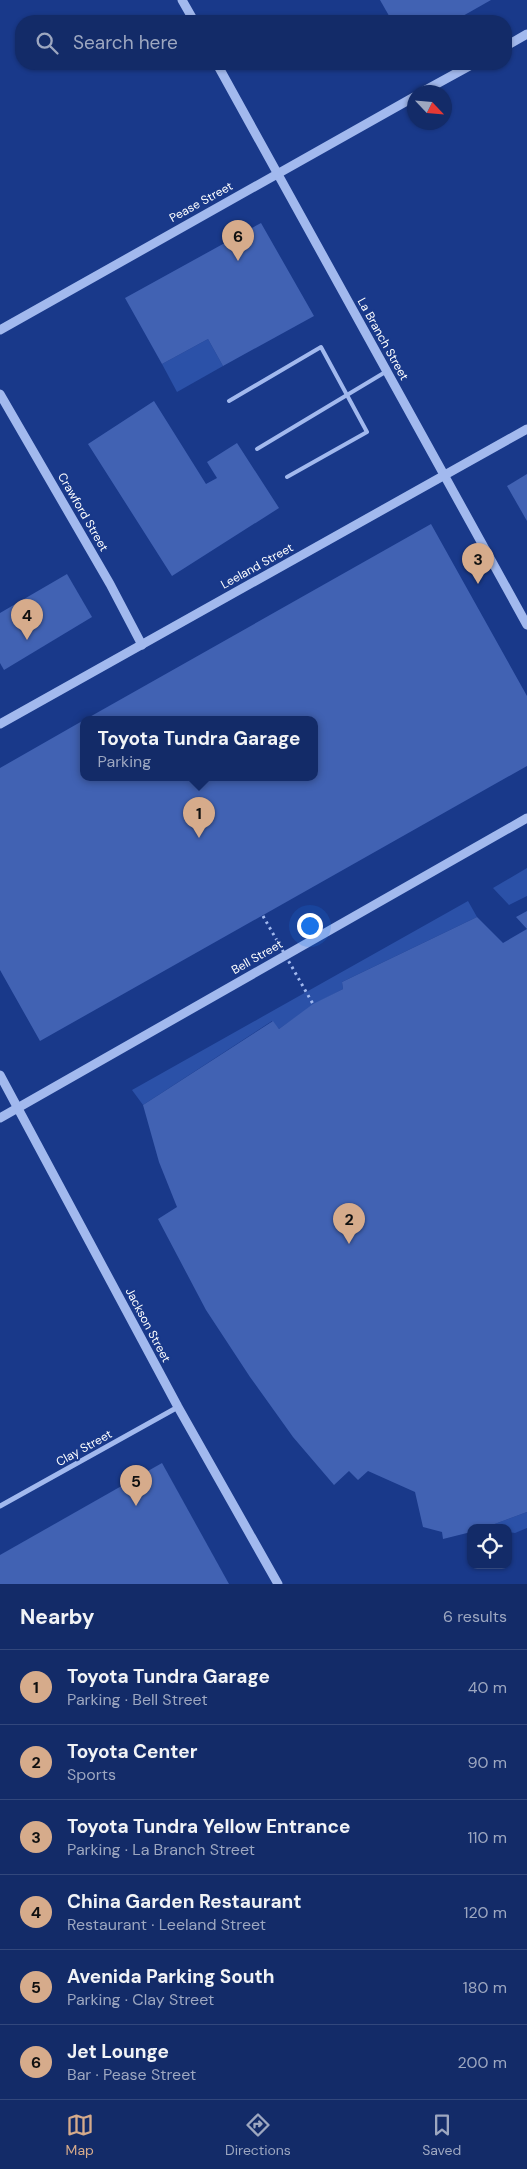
<!DOCTYPE html>
<html lang="en">
<head>
<meta charset="utf-8">
<style>
  body { margin:0; font-family:"DM Sans",sans-serif; background:#1c336e; color:#f1f3f6 }
  .controls { position:absolute; right:15px; bottom:15px; display:grid; overflow:hidden; border-radius:10px; box-shadow:0 1px 4px #0004 }
  .controls button { width:45px; height:45px; display:grid; place-items:center; padding:0; border:0; border-bottom:1px solid #32477c; background:#132b68; color:#f1f3f6; font:25px sans-serif }
  .compass { position:absolute; left:407px; top:85px; width:45px; height:45px; border-radius:50%; background:#132b68; box-shadow:0 1px 4px #0004; rotate:116deg }
  .you { position:absolute; left:309px; top:925px; width:18px; height:18px; margin:-12px; border:4px solid #fff; border-radius:50%; background:#1a73e8; box-shadow:0 0 0 8px #1a73e833 }
  .badge { display:grid; place-items:center; width:32px; height:32px; border-radius:50%; background:#d6ab8b; color:#111; font-size:16px; font-weight:700 }
  .pin { position:absolute; translate:-50% -41px; filter:drop-shadow(0 1px 2px #0008) }
  .pin::after { content:''; position:absolute; top:26px; width:18px; height:15px; background:inherit; clip-path:polygon(0 0,100% 0,50% 100%) }
  .popup { position:absolute; left:80px; top:716px; width:238px; height:65px; box-sizing:border-box; display:grid; place-content:center; border-radius:10px; background:#132b68; filter:drop-shadow(0 1px 4px #0005); font-size:16px; white-space:nowrap; color:#9da7c0 }
  .popup b { font-size:19px; color:#f1f3f6 }
  .popup::after { content:''; position:absolute; left:50%; top:100%; margin-left:-10px; border:10px solid transparent; border-top-color:#132b68 }
  .list { margin:0; padding:0; list-style:none }
  h2 { display:flex; justify-content:space-between; align-items:center; height:65px; margin:0; padding:0 20px; font-size:21px }
  h2 small { font-size:16px; font-weight:400; color:#9da7c0 }
  .list li { display:grid; grid-template-columns:32px 1fr auto; gap:15px; align-items:center; box-sizing:border-box; height:75px; padding:0 20px; border-top:1px solid #32477c }
  .list b { display:block; font-size:19px; white-space:nowrap }
  .list p { margin:0; font-size:16px; white-space:nowrap; color:#9da7c0 }
  .list em { font-size:16px; font-style:normal; color:#9da7c0 }
  .icon { flex:none; width:28px; height:28px; fill:none; stroke:currentColor; stroke-width:2; stroke-linecap:round; stroke-linejoin:round }
  .map { position:relative; flex:none; width:527px; height:1584px; overflow:hidden }
  .search { position:absolute; background:#132b68; box-shadow:0 1px 4px #0004; left:15px; right:15px; top:15px; height:55px; display:flex; align-items:center; gap:12px; box-sizing:border-box; padding:0 18px; border-radius:20px; color:#9da7c0; font-size:19px }
  .sheet { height:515px; background:#132b68 }
  nav { display:flex; justify-content:space-around; align-items:center; box-sizing:border-box; height:70px; border-top:1px solid #32477c; background:#132b68; font-size:14px; color:#9da7c0 }
  nav a { display:grid; justify-items:center; gap:2px }
  nav .on { color:#d6ab8b }
  .map>svg:first-child { display:block }
</style>
</head>
<body>
<div class="map">
<svg width="527" height="1584" viewBox="0 0 527 1584">
  <rect width="100%" height="100%" fill="#19398a"/>
  <!-- green -->
  <g fill="#2b51a8">
    <polygon points="208,339 223,366 177,392 162,364"/>
    <polygon points="527,868 527,896 509,905 493,888"/>
    <polygon points="468,901 477,917 342,982 343,989 313,1005 279,1029 272,1021 143,1105 132,1090"/>
    <polygon points="527,1512 527,1528 515,1533 508,1532 508,1528 484,1528"/>
  </g>
  <!-- building -->
  <g fill="#4162b3">
    <polygon points="380,0 491,0 454,21 392,21"/>
    <polygon points="261,223 314,316 223,366 208,339 162,364 125,298"/>
    <polygon points="154,401 206,484 217,478 207,462 237,443 279,508 172,576 88,444"/>
    <polygon points="527,474 527,521 507,486"/>
    <polygon points="431,524 527,696 527,766 40,1041 0,970 0,768 84,720 84,777 314,777 314,719 86,719"/>
    <polygon points="67,574 92,617 4,670 0,663 0,613"/>
    <polygon points="527,911 527,1512 484,1528 471,1528 471,1532 443,1539 442,1532 423,1527 415,1492 368,1471 358,1480 349,1471 334,1485 293,1437 250,1377 206,1310 158,1219 177,1207 159,1162 143,1105 273,1021 279,1029 313,1004 343,989 342,982 477,917 503,943 527,929 516,917"/>
    <polygon points="162,1463 229,1584 0,1584 0,1555"/>
  </g>
  <g fill="none" stroke-linecap="round" stroke-linejoin="round">
    <!-- service -->
    <g stroke="#a2b9ee" stroke-width="4">
      <polyline points="229,401 321,347 367,432 287,477"/>
      <polyline points="257,449 387,371"/>
    </g>
    <!-- minor -->
    <polyline stroke="#a2b9ee" stroke-width="5" points="0,1506 178,1407"/>
    <!-- tertiary -->
    <g stroke="#a2b9ee" stroke-width="9">
      <polyline points="182,0 194,21"/>
      <polyline points="506,46 527,34"/>
      <polyline points="217,64 527,625"/>
      <polyline points="422,92 473,64"/>
      <polyline points="0,330 414,97"/>
      <polyline points="0,394 110,584 142,645"/>
      <polyline points="0,724 527,429"/>
      <polyline points="0,1075 178,1407 278,1584"/>
      <polyline points="0,1118 527,818"/>
    </g>
    <!-- path-bridge -->
    <polyline stroke="#a2b9ee" stroke-width="3" stroke-dasharray="2.5 4" stroke-linecap="butt" points="263,916 313,1004"/>
  </g>
  <g text-anchor="middle" dominant-baseline="central" stroke-width="4" stroke-linejoin="round" paint-order="stroke">
    <!-- street labels -->
    <g font-size="12" fill="#fff" stroke="#19398a">
      <text transform="translate(201 202) rotate(-29)">Pease Street</text>
      <text transform="translate(383 339) rotate(61)">La Branch Street</text>
      <text transform="translate(83 512) rotate(60)">Crawford Street</text>
      <text transform="translate(257 566) rotate(-29)">Leeland Street</text>
      <text transform="translate(257 957) rotate(-30)">Bell Street</text>
      <text transform="translate(148 1325) rotate(62)">Jackson Street</text>
      <text transform="translate(84 1448) rotate(-29)">Clay Street</text>
    </g>
  </g>
</svg>
<div class="controls">
<button><svg class="icon" aria-label="locate" viewBox="0 0 24 24"><circle cx="12" cy="12" r="6"/><path d="M12 2v4M12 18v4M2 12h4M18 12h4"/></svg></button>
</div>
<svg class="compass" viewBox="-18 -18 36 36"><path d="M0-13l5 13h-10z" fill="#e53935"/><path d="M0 13l5-13h-10z" fill="#9da7c0"/></svg>
<div class="you"></div>
<div class="pin badge" style="left:199px;top:838px">1</div>
<div class="popup"><b>Toyota Tundra Garage</b>Parking</div>
<div class="pin badge" style="left:349px;top:1244px">2</div>
<div class="pin badge" style="left:478px;top:584px">3</div>
<div class="pin badge" style="left:27px;top:640px">4</div>
<div class="pin badge" style="left:136px;top:1506px">5</div>
<div class="pin badge" style="left:238px;top:261px">6</div>
<div class="search"><svg class="icon" aria-label="search" viewBox="0 0 24 24"><circle cx="10" cy="10" r="6"/><path d="M15 15l6 6"/></svg>Search here</div>
</div>
<section class="sheet">
<h2>Nearby<small>6 results</small></h2>
<ul class="list">
<li><span class="badge">1</span><div><b>Toyota Tundra Garage</b><p>Parking · Bell Street</p></div><em>40 m</em></li>
<li><span class="badge">2</span><div><b>Toyota Center</b><p>Sports</p></div><em>90 m</em></li>
<li><span class="badge">3</span><div><b>Toyota Tundra Yellow Entrance</b><p>Parking · La Branch Street</p></div><em>110 m</em></li>
<li><span class="badge">4</span><div><b>China Garden Restaurant</b><p>Restaurant · Leeland Street</p></div><em>120 m</em></li>
<li><span class="badge">5</span><div><b>Avenida Parking South</b><p>Parking · Clay Street</p></div><em>180 m</em></li>
<li><span class="badge">6</span><div><b>Jet Lounge</b><p>Bar · Pease Street</p></div><em>200 m</em></li>
</ul>
</section>
<nav>
<a class="on"><svg class="icon" aria-label="map" viewBox="0 0 24 24"><path d="M3 6l6-2 6 2 6-2v14l-6 2-6-2-6 2zM9 4v14M15 6v14"/></svg>Map</a>
<a><svg class="icon" aria-label="directions" viewBox="0 0 24 24"><path d="M12 3l9 9-9 9-9-9zM9 14v-3h6M13 9l2 2-2 2"/></svg>Directions</a>
<a><svg class="icon" aria-label="saved" viewBox="0 0 24 24"><path d="M7 4h10v16l-5-4-5 4z"/></svg>Saved</a>
</nav>
</body>
</html>
